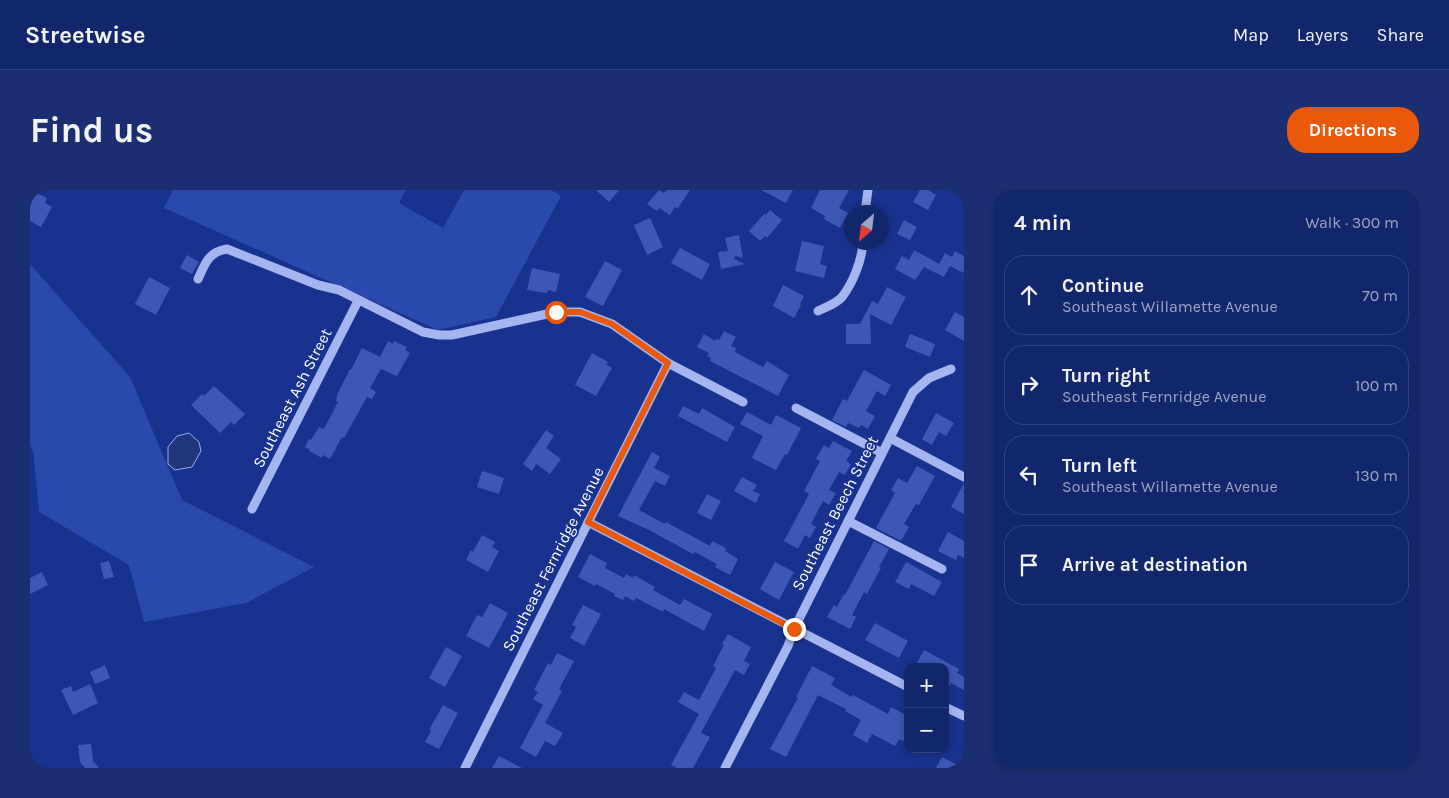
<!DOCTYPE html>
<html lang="en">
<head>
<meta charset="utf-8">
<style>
  body { margin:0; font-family:Karla,sans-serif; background:#1b2e71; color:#f1f3f6 }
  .controls { position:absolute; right:15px; bottom:15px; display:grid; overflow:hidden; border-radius:10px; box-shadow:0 2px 8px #0003 }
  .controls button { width:45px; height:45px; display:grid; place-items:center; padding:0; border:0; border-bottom:1px solid #31437e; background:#12266b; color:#f1f3f6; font:25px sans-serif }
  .compass { position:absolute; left:814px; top:15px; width:45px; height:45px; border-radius:50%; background:#12266b; box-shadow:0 2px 8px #0003; rotate:208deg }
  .stop { position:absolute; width:15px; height:15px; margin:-11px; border:4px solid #ea580c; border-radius:50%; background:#fff }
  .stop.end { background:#ea580c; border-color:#fff; box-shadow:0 1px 5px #0008 }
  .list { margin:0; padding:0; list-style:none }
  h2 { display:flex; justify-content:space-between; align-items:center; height:65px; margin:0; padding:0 20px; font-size:21px }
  h2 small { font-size:16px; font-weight:400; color:#9ca5c1 }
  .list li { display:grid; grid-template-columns:32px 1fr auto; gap:15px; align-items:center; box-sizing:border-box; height:80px; margin:0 10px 10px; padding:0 10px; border:1px solid #31437e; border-radius:20px }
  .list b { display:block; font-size:19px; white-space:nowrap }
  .list p { margin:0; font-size:16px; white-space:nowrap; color:#9ca5c1 }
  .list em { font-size:16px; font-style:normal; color:#9ca5c1 }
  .icon { flex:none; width:28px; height:28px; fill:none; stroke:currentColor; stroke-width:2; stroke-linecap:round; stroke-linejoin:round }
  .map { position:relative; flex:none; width:934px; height:578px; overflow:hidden; border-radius:20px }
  header { display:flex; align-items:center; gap:30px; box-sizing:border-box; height:70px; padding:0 25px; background:#12266b; border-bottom:1px solid #31437e }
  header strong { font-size:24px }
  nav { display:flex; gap:28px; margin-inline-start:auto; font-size:18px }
  .intro { display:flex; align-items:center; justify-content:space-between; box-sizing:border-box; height:120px; padding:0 30px }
  h1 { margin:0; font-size:35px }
  .button { padding:12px 22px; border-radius:20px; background:#ea580c; color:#fff; font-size:18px; font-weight:700 }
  main { display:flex; gap:30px; padding:0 30px }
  aside { flex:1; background:#12266b; border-radius:20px; box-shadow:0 2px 8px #0003 }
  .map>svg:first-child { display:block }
</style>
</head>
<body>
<header>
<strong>Streetwise</strong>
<nav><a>Map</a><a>Layers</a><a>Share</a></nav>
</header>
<div class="intro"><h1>Find us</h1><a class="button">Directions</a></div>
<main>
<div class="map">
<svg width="934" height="578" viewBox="0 0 934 578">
  <rect width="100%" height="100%" fill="#18328f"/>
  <!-- green -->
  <g fill="#2a49ad">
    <polygon points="143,0 376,0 369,13 413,38 434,0 521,0 531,6 466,127 408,140 134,18"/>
    <polygon points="0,74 100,187 152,310 284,377 216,413 114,432 99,375 9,322 3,260 0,256"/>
  </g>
  <!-- water -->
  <polygon fill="#22367d" stroke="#97adf2" points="159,243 169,252 171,261 162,277 145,280 138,274 138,257 147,246"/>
  <!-- building -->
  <g fill="#3c58b5">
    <polygon points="0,0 17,8 15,13 22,17 11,37 0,31"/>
    <polygon points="566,0 589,0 579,12"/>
    <polygon points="629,0 634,3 637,0 660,0 648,18 645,17 640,25 629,18 627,21 617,14"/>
    <polygon points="731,0 763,0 756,13"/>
    <polygon points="790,0 819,0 809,18 818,23 810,38 794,29 795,26 781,18"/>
    <polygon points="890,0 898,0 906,5 898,20 883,12"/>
    <polygon points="740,20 752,30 737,48 735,46 730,51 719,41 734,24 736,25"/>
    <polygon points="620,28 633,57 617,65 604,35"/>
    <polygon points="874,30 887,37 880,50 867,44"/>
    <polygon points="709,45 713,68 705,66 704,69 715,74 691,79 688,62 698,61 695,48"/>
    <polygon points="772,51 794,56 790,74 797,76 794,88 765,81"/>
    <polygon points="650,58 680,74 672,90 641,73"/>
    <polygon points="884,60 909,74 915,63 922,67 925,61 934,66 934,83 920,76 914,87 894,77 885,90 865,79 872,66 879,70"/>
    <polygon points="157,65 169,72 162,84 150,78"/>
    <polygon points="575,71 592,80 573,116 555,107"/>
    <polygon points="502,78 530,84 526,102 518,100 517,103 497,100"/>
    <polygon points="119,87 140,98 126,125 105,114"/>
    <polygon points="753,95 774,106 770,114 771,115 764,128 743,116"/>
    <polygon points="857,97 876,107 861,135 840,124 841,154 816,154 816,134 830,134 842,111 848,114"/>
    <polygon points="925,122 934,127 934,151 915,140"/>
    <polygon points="694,141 706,147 701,156 706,158 705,162 733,177 737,171 759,185 748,206 680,171 681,168 677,166 679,163 667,157 674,144 685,151 686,149 689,150"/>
    <polygon points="880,144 905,154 900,167 875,157"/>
    <polygon points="358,151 363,154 364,151 377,157 375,160 380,163 367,186 351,179 340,198 346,202 342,209 337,207 314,248 312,247 300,269 293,265 292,268 279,261 280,260 275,257 279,249 281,250 289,237 293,239 295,237 308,212 306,211 307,205 320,179 321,180 332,158 350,167"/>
    <polygon points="562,163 578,172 576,174 582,178 566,206 545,195"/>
    <polygon points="834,180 861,195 855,206 847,201 836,221 845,226 838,239 831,235 829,238 818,233 816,237 802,230 813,209 817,211"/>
    <polygon points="184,196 215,224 204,235 201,232 190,243 161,215 172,204 174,206"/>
    <polygon points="653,216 669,224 672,218 705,237 697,252 648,226"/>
    <polygon points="717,222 741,235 746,225 771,238 757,265 755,264 746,280 722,268 733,246 710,234"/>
    <polygon points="906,223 924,233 916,246 909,242 902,255 892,249"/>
    <polygon points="516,240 524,246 516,258 531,269 520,284 506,274 502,281 493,274"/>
    <polygon points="803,251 822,261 816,271 821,274 815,285 809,282 799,300 806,303 799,315 793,311 781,334 786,337 780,348 775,345 768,359 754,351 779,304 774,301 790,271 786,269 794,255 799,258"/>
    <polygon points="622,262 630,267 624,278 640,286 635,296 625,291 609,320 635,334 636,332 680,356 682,351 696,358 695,361 708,369 700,385 685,377 687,374 665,362 663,364 619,340 588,326"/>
    <polygon points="887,276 905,286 889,315 886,314 874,334 879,337 871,351 846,338 865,303 861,300 868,288 877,293"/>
    <polygon points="452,281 474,288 469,304 447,297"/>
    <polygon points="712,287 727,295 723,301 730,304 726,313 704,301"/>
    <polygon points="934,293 934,324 921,317"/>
    <polygon points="677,304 691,311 681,330 667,323"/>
    <polygon points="918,342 934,351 934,368 928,365 926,370 908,361"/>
    <polygon points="452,345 465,352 462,357 469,361 458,382 436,370 441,360 443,362"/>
    <polygon points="844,351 859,359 849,377 851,378 837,404 834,402 822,425 826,427 820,439 797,427 804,415 807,417 814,404 815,405"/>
    <polygon points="560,364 577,373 575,378 594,388 596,384 603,388 604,385 625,397 623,400 650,415 654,409 682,424 674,441 634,419 633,422 606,408 604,411 595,406 593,410 584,406 585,404 566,394 565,396 548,387"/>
    <polygon points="79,371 84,387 74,389 70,373"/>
    <polygon points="745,372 764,382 749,410 730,399"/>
    <polygon points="876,372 912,392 904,406 881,394 879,399 865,392"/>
    <polygon points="12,382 18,395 0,404 0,388"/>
    <polygon points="460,413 478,423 459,458 436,446 447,425 452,427"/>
    <polygon points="553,415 571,424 554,456 540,448 546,437 542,435"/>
    <polygon points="845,433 878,451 869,468 835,450"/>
    <polygon points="698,444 721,457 714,471 720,474 714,485 705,480 671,543 680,547 663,578 647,578 641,575 669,524 648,512 654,502 669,510 686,478 683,476 694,455 692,454"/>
    <polygon points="416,457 432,466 415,497 399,488"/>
    <polygon points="894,460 929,479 927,483 934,487 934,500 921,493 915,505 915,477 885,477"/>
    <polygon points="527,463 544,471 529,499 532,501 515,533 533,543 525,556 515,551 506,567 490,558 513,515 503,509 508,502 504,500 518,473 521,475"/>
    <polygon points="75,475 80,488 65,494 60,482"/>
    <polygon points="782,476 805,488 801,495 822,507 823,505 858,524 861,517 878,526 878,553 869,549 865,556 842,544 837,553 823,545 831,530 815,521 816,519 788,505 756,567 740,559 768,508 766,507"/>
    <polygon points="60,494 68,513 43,525 31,500 41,496 43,502"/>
    <polygon points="413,515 428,523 409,559 395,552 401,541 399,540"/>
    <polygon points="61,554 63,571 69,578 55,578 50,572 48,555"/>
    <polygon points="469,566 492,578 462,578"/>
    <polygon points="912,567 933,578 906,578"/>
  </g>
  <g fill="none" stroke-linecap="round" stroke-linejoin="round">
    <!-- minor -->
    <g stroke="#a4b6ef" stroke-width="9">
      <polyline points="835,22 838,0"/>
      <path d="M168,89c7,-15 10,-27 29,-30l91,36 21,5 84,42 16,3h13l104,-23h24l32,12 56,39 75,39"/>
      <path d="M788,121c8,-4 18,-7 24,-14 11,-14 20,-37 21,-55"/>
      <polyline points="766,218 852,263"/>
      <polyline points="860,248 934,287"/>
      <polyline points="222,319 328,111"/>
      <polyline points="818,331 912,379"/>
      <polyline points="558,332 878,497"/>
      <polyline points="915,517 934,526"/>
      <polyline points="435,578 638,173"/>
      <polyline points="695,578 758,456 764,439 883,202 899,188 921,179"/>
    </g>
  </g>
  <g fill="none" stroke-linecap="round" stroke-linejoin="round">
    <!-- route -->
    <polyline stroke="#ea580c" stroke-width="6" points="526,122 550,122 582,134 638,173 558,332 764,439"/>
  </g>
  <g text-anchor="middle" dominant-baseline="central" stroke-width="4" stroke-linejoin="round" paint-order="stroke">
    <!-- street labels -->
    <g font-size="16" fill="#fff" stroke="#18328f">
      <text transform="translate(262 208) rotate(-63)">Southeast Ash Street</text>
      <text transform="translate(805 323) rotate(-63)">Southeast Beech Street</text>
      <text transform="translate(523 369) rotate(-63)">Southeast Fernridge Avenue</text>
    </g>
  </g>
</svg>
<div class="controls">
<button>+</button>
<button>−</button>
</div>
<svg class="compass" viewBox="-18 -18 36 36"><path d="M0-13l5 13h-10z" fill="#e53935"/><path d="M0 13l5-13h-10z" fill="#9ca5c1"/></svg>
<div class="stop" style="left:526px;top:122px"></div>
<div class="stop end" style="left:764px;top:439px"></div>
</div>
<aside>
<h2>4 min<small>Walk · 300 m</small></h2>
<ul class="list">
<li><svg class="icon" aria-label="ahead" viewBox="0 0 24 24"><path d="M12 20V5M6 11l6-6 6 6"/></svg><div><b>Continue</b><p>Southeast Willamette Avenue</p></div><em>70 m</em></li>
<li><svg class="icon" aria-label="right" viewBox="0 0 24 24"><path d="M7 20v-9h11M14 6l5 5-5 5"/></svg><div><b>Turn right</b><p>Southeast Fernridge Avenue</p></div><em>100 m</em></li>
<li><svg class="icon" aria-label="left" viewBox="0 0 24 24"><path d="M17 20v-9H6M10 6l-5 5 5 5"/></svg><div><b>Turn left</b><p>Southeast Willamette Avenue</p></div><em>130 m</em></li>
<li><svg class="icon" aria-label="arrive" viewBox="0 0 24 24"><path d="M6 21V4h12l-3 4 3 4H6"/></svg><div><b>Arrive at destination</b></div></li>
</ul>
</aside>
</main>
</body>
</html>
